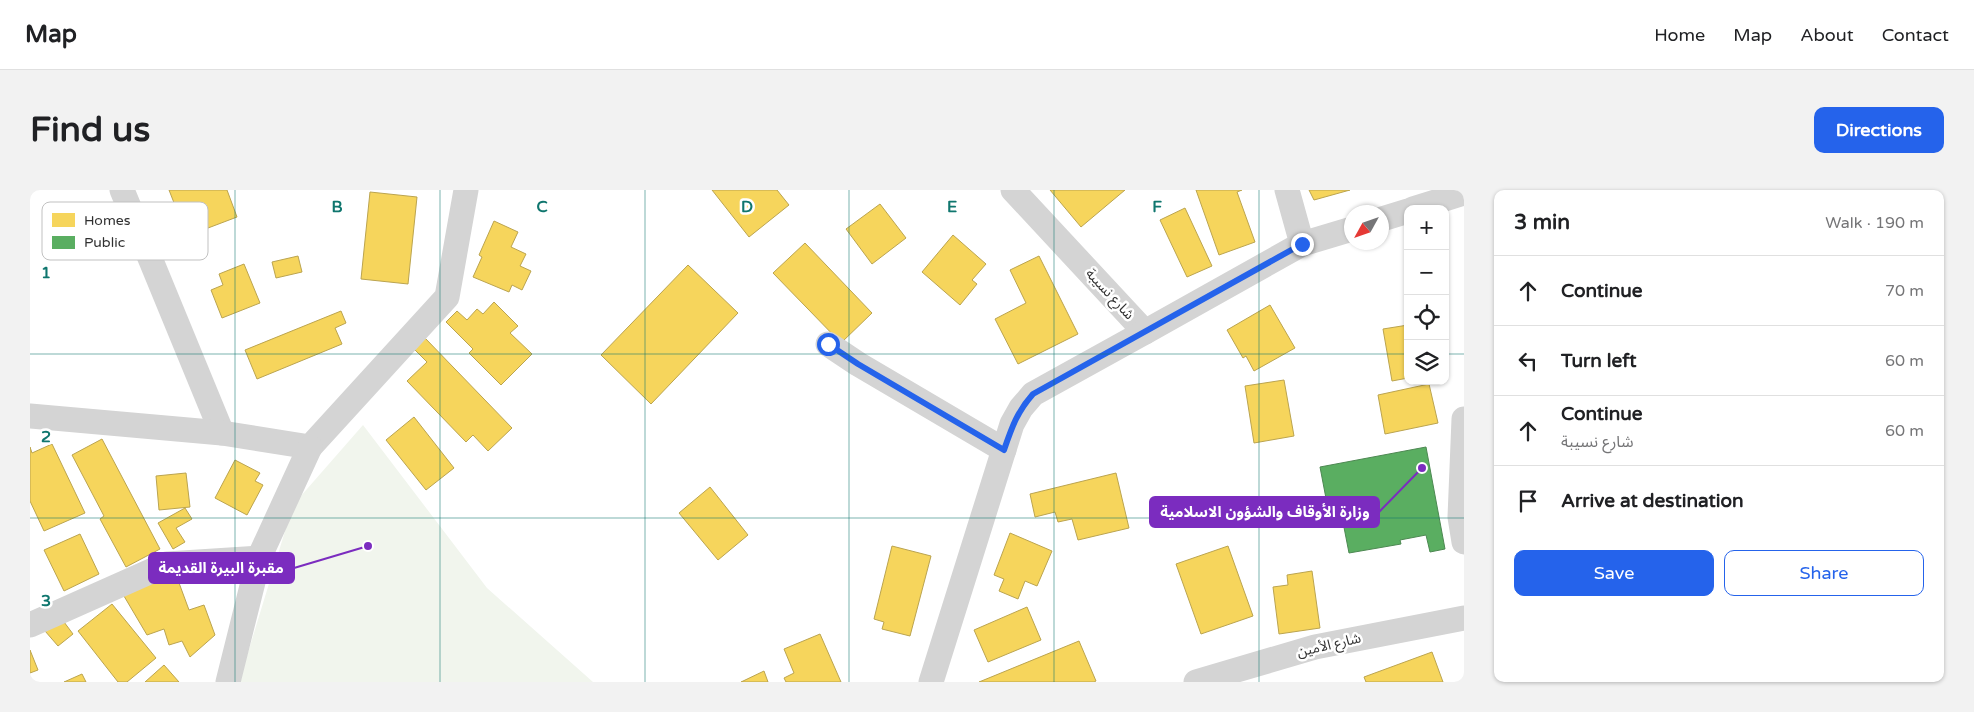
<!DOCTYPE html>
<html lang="en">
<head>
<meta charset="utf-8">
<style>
  body { margin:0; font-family:"Varela Round","Noto Sans Arabic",sans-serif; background:#f2f2f2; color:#202124 }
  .controls { position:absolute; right:15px; top:15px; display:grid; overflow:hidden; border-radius:10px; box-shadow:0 1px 4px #0004 }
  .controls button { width:45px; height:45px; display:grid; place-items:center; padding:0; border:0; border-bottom:1px solid #e0e0e0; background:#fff; color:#202124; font:25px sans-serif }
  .compass { position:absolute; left:1314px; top:15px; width:45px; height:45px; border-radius:50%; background:#fff; box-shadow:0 1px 4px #0004; rotate:230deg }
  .stop { position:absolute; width:15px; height:15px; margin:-11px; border:4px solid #2563eb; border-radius:50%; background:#fff }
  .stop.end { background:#2563eb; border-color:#fff; box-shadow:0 1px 5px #0008 }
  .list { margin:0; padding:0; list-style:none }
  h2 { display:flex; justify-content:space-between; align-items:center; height:65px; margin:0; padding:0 20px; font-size:21px }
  h2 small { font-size:16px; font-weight:400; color:#757577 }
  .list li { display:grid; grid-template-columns:32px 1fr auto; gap:15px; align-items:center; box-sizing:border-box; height:70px; padding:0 20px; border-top:1px solid #e0e0e0 }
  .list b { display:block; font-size:19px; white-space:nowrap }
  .list p { margin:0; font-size:16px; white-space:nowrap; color:#757577 }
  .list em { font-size:16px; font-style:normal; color:#757577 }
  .actions { display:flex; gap:10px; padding:15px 20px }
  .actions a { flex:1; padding:11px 0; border:1px solid #2563eb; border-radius:10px; text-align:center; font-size:18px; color:#2563eb }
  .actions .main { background:#2563eb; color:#fff }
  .icon { flex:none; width:28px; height:28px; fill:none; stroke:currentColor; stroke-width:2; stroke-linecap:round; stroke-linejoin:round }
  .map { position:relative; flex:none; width:1434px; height:492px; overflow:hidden; border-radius:10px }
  header { display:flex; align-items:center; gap:30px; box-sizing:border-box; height:70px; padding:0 25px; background:#fff; border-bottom:1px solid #e0e0e0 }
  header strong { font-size:24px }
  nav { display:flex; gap:28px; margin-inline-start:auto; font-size:18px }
  .intro { display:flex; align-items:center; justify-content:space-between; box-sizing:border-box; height:120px; padding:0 30px }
  h1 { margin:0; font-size:35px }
  .button { padding:12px 22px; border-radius:10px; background:#2563eb; color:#fff; font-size:18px; font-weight:700 }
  main { display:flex; gap:30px; padding:0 30px }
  aside { flex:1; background:#fff; border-radius:10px; box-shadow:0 1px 4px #0004 }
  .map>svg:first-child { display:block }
</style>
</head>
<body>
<header>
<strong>Map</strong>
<nav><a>Home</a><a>Map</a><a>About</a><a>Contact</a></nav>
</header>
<div class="intro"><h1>Find us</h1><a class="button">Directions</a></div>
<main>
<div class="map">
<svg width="1434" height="492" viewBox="0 0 1434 492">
  <rect width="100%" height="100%" fill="#fff"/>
  <!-- green -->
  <polygon fill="#f1f5ed" points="333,235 457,398 563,492 209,492 263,315"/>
  <!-- homes -->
  <g fill="#f6d55c" stroke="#bba44f">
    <polygon points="139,0 197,0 207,27 157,46"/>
    <polygon points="682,0 747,0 759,15 719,47"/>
    <polygon points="1020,0 1095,0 1051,37"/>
    <polygon points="1166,0 1212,0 1207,2 1225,52 1189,65"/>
    <polygon points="1279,0 1320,0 1284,10"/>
    <polygon points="340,2 387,7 378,94 331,89"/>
    <polygon points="850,14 876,48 842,74 816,39"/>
    <polygon points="1155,18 1182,76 1157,87 1130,30"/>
    <polygon points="464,31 488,42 481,57 496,64 490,76 501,81 492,100 482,95 479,102 443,87 452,67 449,65"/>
    <polygon points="923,45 956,74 942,90 947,94 930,115 892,82"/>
    <polygon points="775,53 842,123 811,153 743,83"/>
    <polygon points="268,66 272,82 246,88 242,72"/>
    <polygon points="1009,66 1048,144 988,174 965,129 996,113 980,80"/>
    <polygon points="214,74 230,113 192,128 181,100 193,95 189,84"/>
    <polygon points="658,75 708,123 621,214 571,165"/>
    <polygon points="464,112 488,136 480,143 502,164 471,195 439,163 443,159 416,132 427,121 437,130 447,119 453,124"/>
    <polygon points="1240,115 1265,158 1224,181 1216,166 1213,168 1197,140"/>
    <polygon points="311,121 316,133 305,138 312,154 227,189 215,160"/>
    <polygon points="1378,135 1378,188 1362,191 1353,139"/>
    <polygon points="395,148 482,238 458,261 443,245 436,252 377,191 397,172 384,159"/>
    <polygon points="1254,190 1264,246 1224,253 1215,196"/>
    <polygon points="1399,194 1408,233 1355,244 1348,205"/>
    <polygon points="384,227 424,278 396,300 356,250"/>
    <polygon points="72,249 130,359 96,377 70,329 74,326 42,265"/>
    <polygon points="22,254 55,323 14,341 0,311 0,257 2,263"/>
    <polygon points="205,270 230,283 225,291 233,295 217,325 185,308"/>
    <polygon points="156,283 160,317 129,320 126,286"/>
    <polygon points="1086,283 1099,338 1048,350 1042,329 1028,332 1025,322 1005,327 1000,304"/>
    <polygon points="680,297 718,345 688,370 649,323"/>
    <polygon points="155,318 162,329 146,338 155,352 143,359 128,333"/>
    <polygon points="980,343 1022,361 1007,396 995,391 988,409 969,401 974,389 964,385"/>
    <polygon points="50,344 69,384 34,401 14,360"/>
    <polygon points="862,356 901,366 880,446 852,439 854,432 844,429"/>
    <polygon points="1198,356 1223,426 1171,444 1146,374"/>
    <polygon points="1282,381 1290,438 1249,444 1243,397 1258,395 1257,385"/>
    <polygon points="145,382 159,420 174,415 185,445 160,467 152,451 139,455 134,439 117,445 91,401"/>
    <polygon points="82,414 126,468 97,492 88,492 48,441"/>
    <polygon points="997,417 1011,450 958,472 944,440"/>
    <polygon points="31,428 43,444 28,456 15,441"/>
    <polygon points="790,444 811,492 756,492 754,488 764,483 754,459"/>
    <polygon points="1049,451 1066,491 1064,492 949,492"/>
    <polygon points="0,460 8,480 0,483"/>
    <polygon points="1402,462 1413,492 1336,492 1334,487"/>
    <polygon points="134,475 149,492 115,492"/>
    <polygon points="734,481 738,492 711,492"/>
    <polygon points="52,484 56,492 34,492"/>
  </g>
  <!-- public -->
  <polygon fill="#5aae61" stroke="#4d8852" points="1396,257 1415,359 1400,362 1396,345 1370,350 1371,354 1319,363 1311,322 1299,324 1290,277"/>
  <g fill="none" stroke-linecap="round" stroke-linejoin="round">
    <!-- minor -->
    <g stroke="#d4d4d4" stroke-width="25">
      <polyline points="92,0 192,243"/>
      <polyline points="983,0 1115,142 1272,54 1322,39"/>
      <polyline points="1257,0 1272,54"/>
      <polyline points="1383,19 1434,3"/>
      <polyline points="1352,29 1378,21"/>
      <polyline points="798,154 828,174 974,260"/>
      <polyline points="0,226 192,243 280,257 417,107 436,0"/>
      <polyline points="1434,229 1430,327 1434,352"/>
      <polyline points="0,435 137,374 229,368"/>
      <polyline points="198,492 229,368 280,257"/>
      <polyline points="901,492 982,234 991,218 1003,204 1115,142"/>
      <polyline points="1166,492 1285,457 1434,428"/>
    </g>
  </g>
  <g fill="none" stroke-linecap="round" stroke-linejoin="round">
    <!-- route -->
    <path stroke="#2563eb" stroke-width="6" d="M798,154l30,20 146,86c8,-23 13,-38 29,-56l269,-150"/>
  </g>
  <!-- grid -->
  <path fill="none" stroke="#0f766e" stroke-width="1" stroke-opacity="0.55" d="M205,0v492M410,0v492M615,0v492M819,0v492M1024,0v492M1229,0v492M0,164h1378M1415,164h19M0,328h1434"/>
  <g text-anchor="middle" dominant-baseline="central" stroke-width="5" stroke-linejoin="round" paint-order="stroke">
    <!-- street labels -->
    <g font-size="14" fill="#303030" stroke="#fff">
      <text transform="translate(1080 104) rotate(47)">شارع نسيبة</text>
      <text transform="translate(1299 455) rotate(-13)">شارع الأمين</text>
    </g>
  </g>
  <!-- legend -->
  <rect x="12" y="12" width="166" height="58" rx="8" fill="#fff" stroke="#c1c1c1" stroke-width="1"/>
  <rect x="22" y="23" width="23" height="14" fill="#f6d55c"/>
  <rect x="22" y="46" width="23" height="13" fill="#5aae61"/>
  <g font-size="14" fill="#303030">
    <text x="54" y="35">Homes</text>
    <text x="54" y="57">Public</text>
  </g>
  <g font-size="16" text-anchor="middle" font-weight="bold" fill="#0f766e" stroke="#fff" stroke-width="5" stroke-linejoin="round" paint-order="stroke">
    <text x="307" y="22">B</text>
    <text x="512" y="22">C</text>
    <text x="717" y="22">D</text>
    <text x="922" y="22">E</text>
    <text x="1127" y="22">F</text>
    <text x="16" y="88">1</text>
    <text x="16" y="252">2</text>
    <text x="16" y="416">3</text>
  </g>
  <!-- callouts -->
  <path fill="none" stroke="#7b2cbf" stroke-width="2" d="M1392 278L1349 322M338 356L264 378"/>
  <g fill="#7b2cbf" stroke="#fff" stroke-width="2">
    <circle cx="1392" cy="278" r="5"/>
    <circle cx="338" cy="356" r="5"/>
  </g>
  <g fill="#7b2cbf" stroke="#7b2cbf" stroke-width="2">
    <rect x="1120" y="307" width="229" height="30" rx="5"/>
    <rect x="119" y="363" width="145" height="30" rx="5"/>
  </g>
  <g font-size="15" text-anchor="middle" font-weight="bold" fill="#fff">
    <text x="1235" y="327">وزارة الأوقاف والشؤون الاسلامية</text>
    <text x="191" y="383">مقبرة البيرة القديمة</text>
  </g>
</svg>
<div class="controls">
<button>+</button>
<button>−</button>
<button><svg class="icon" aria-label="locate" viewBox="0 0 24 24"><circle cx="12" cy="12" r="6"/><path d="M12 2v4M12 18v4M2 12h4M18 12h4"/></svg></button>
<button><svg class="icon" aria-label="layers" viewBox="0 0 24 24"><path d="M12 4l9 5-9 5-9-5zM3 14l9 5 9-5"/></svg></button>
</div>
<svg class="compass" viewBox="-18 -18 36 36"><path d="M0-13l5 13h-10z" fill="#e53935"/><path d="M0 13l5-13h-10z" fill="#757577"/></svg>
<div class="stop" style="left:798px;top:154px"></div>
<div class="stop end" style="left:1272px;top:54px"></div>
</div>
<aside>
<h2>3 min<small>Walk · 190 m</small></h2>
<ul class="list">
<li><svg class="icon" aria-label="ahead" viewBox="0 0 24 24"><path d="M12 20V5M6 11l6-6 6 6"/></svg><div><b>Continue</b></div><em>70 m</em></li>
<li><svg class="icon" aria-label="left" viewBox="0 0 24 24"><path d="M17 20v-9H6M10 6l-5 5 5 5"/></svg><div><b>Turn left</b></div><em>60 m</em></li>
<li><svg class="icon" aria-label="ahead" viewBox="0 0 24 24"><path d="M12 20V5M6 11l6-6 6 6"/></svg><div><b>Continue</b><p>شارع نسيبة</p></div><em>60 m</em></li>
<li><svg class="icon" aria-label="arrive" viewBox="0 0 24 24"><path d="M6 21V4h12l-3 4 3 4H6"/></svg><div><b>Arrive at destination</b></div></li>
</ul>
<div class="actions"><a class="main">Save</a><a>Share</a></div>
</aside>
</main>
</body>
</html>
